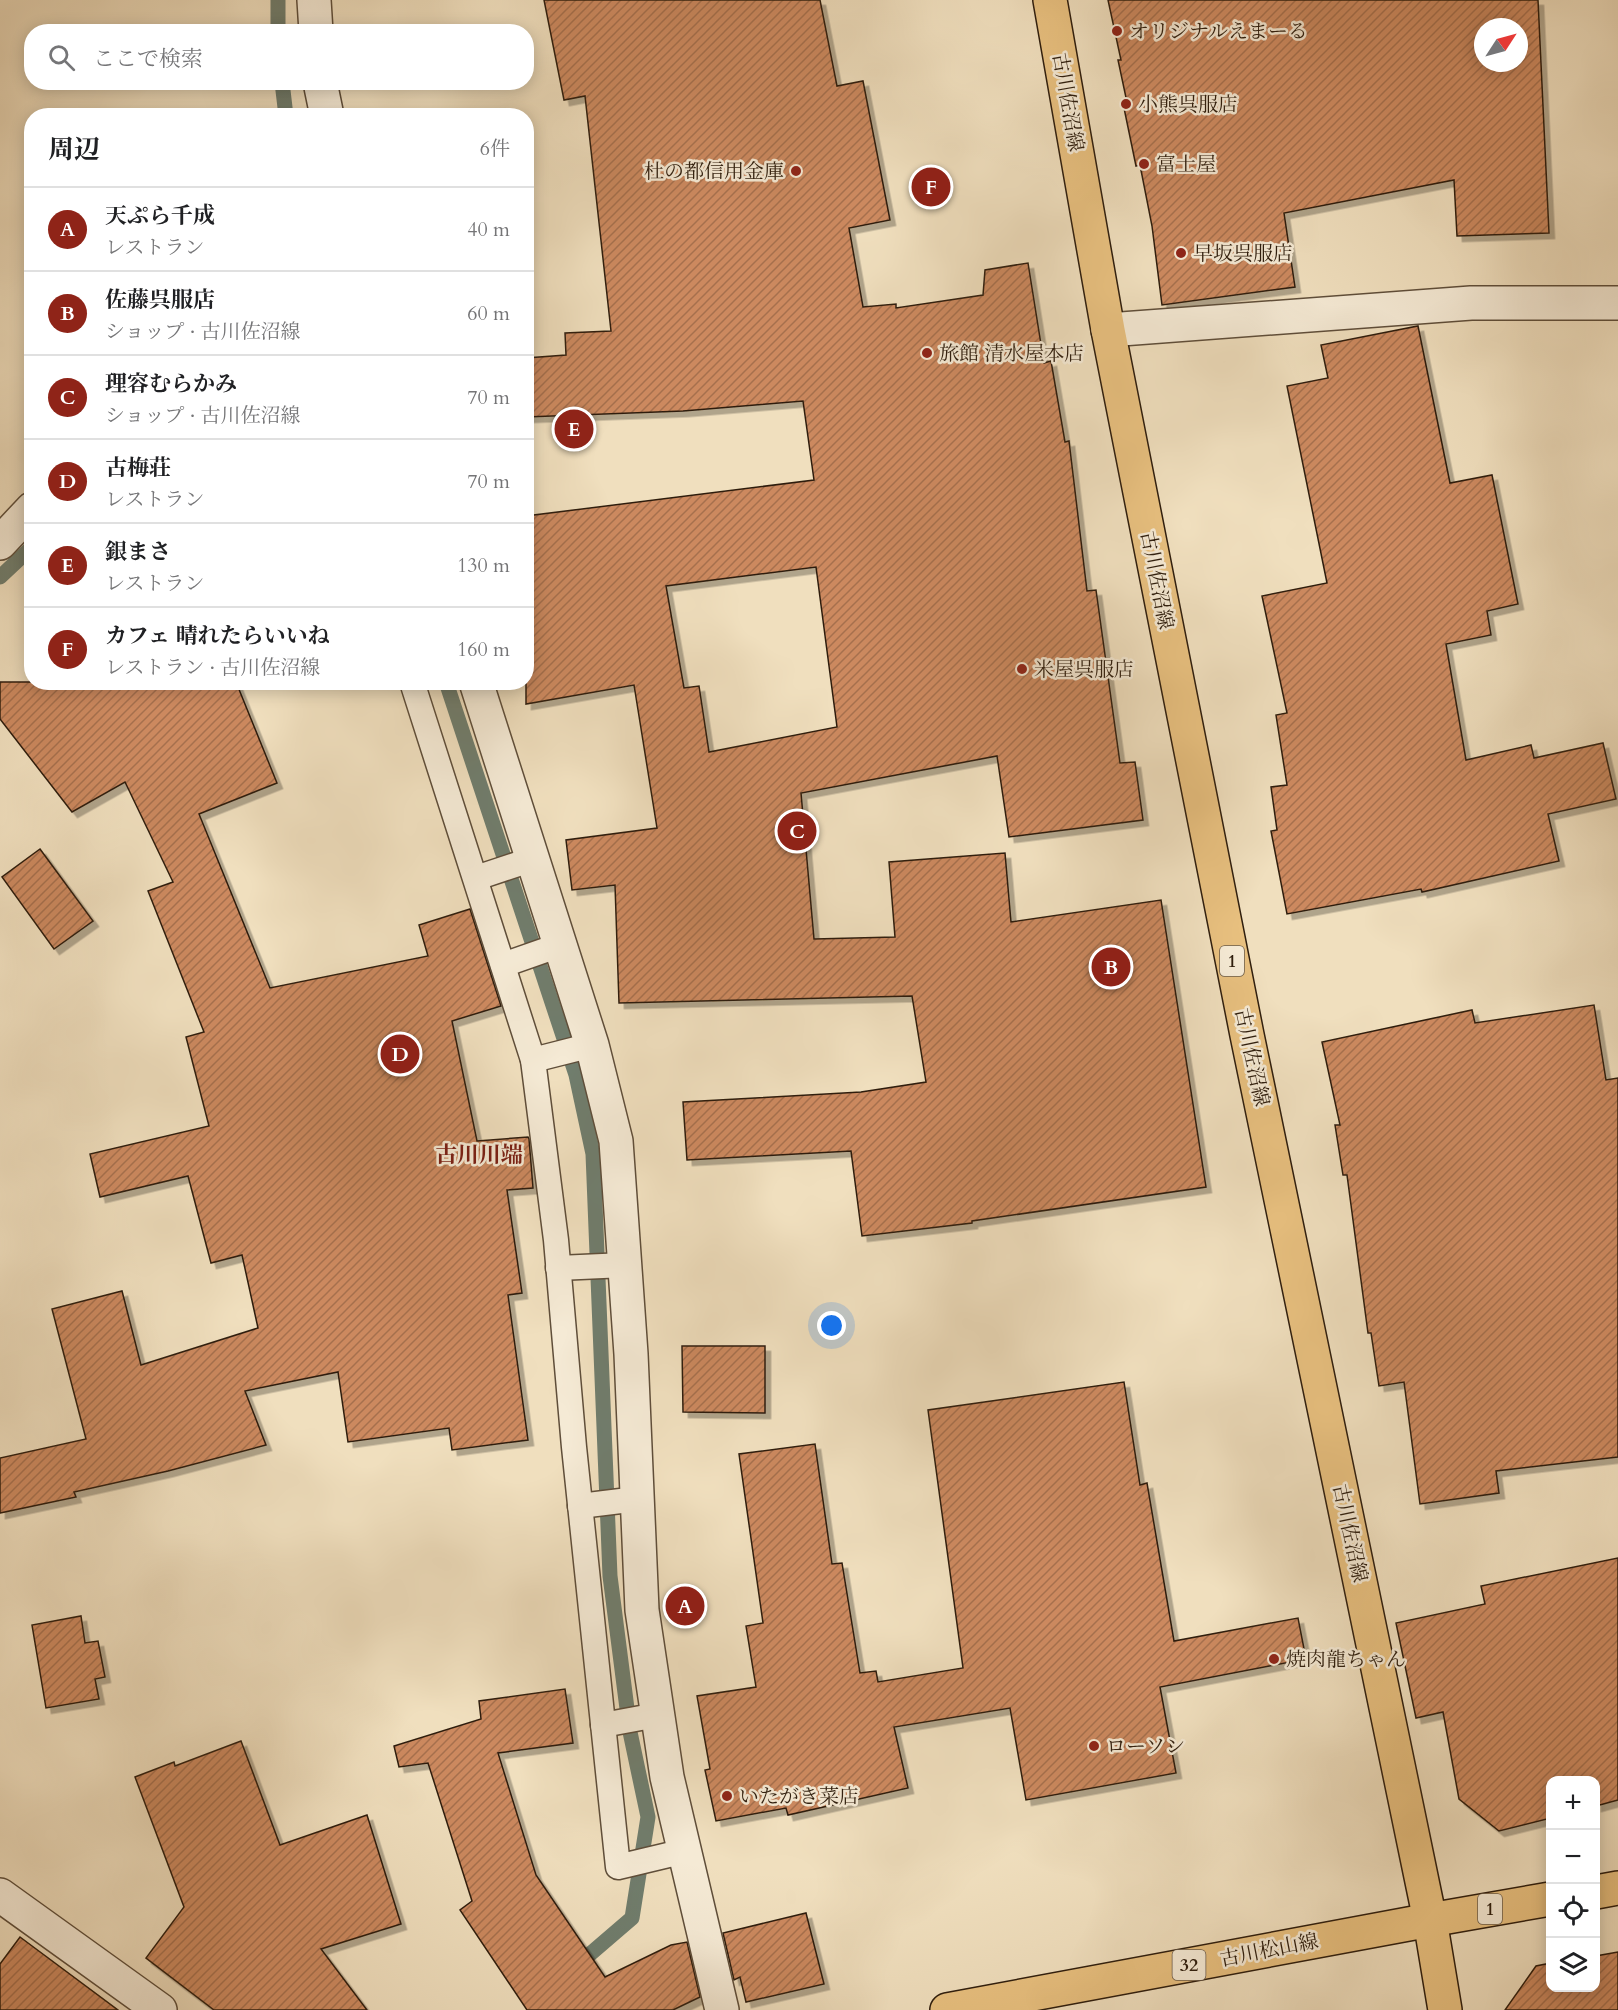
<!DOCTYPE html>
<html lang="ja">
<head>
<meta charset="utf-8">
<style>
  body { margin:0; font-family:Cardo,"Noto Serif JP",serif; background:#f2f2f2; color:#202124 }
  .controls { position:absolute; right:18px; bottom:18px; display:grid; overflow:hidden; border-radius:12px; box-shadow:0 3px 15px #0003 }
  .controls button { width:54px; height:54px; display:grid; place-items:center; padding:0; border:0; border-bottom:2px solid #e0e0e0; background:#fff; color:#202124; font:30px sans-serif }
  .compass { position:absolute; left:1474px; top:18px; width:54px; height:54px; border-radius:50%; background:#fff; box-shadow:0 3px 15px #0003; rotate:54deg }
  .you { position:absolute; left:832px; top:1326px; width:21px; height:21px; margin:-15px; border:4px solid #fff; border-radius:50%; background:#1a73e8; box-shadow:0 0 0 9px #1a73e833 }
  .badge { display:grid; place-items:center; width:39px; height:39px; border-radius:50%; background:#8f2418; color:#fff; font-size:20px; font-weight:700 }
  .pin { position:absolute; translate:-50% -50%; border:3px solid #fff; box-shadow:0 2px 6px #0006 }
  .list { margin:0; padding:0; list-style:none }
  h2 { display:flex; justify-content:space-between; align-items:center; height:78px; margin:0; padding:0 24px; font-size:26px }
  h2 small { font-size:20px; font-weight:400; color:#757577 }
  .list li { display:grid; grid-template-columns:39px 1fr auto; gap:18px; align-items:center; box-sizing:border-box; height:84px; padding:0 24px; border-top:2px solid #e0e0e0 }
  .list b { display:block; font-size:22px; white-space:nowrap }
  .list p { margin:0; font-size:20px; white-space:nowrap; color:#757577 }
  .list em { font-size:20px; font-style:normal; color:#757577 }
  .icon { flex:none; width:33px; height:33px; fill:none; stroke:currentColor; stroke-width:2; stroke-linecap:round; stroke-linejoin:round }
  .map { position:relative; flex:none; width:1618px; height:2010px; overflow:hidden }
  .search { position:absolute; background:#fff; box-shadow:0 3px 15px #0003; left:24px; top:24px; width:510px; height:66px; display:flex; align-items:center; gap:15px; box-sizing:border-box; padding:0 21px; border-radius:24px; color:#757577; font-size:22px }
  .panel { position:absolute; background:#fff; box-shadow:0 3px 15px #0003; left:24px; top:108px; width:510px; height:582px; border-radius:24px }
  .map>svg:first-child { display:block }
</style>
</head>
<body>
<div class="map">
<svg width="1618" height="2010" viewBox="0 0 1618 2010">
  <defs>
    <pattern id="building-hatch" width="6" height="6" patternUnits="userSpaceOnUse" patternTransform="scale(1.5)"><rect width="6" height="6" fill="#cc895f"/><path d="M-1 1l2-2M0 6l6-6M5 7l2-2" fill="none" stroke="#a66f4d"/></pattern>
    <filter id="shadow"><feDropShadow dx="5.5" dy="5.5" stdDeviation="0" flood-color="#0004"/></filter>
  </defs>
  <rect width="100%" height="100%" fill="#f0dfbe"/>
  <filter id="stains"><feTurbulence type="fractalNoise" baseFrequency=".00333" numOctaves="4"/><feColorMatrix values="0 0 0 0 .2 0 0 0 0 .09 0 0 0 0 .02 0 0 0 .5 -.17"/></filter>
  <radialGradient id="worn" r=".72"><stop offset=".6" stop-color="#630" stop-opacity="0"/><stop offset="1" stop-color="#630" stop-opacity=".3"/></radialGradient>
  <g fill="none" stroke-linecap="round" stroke-linejoin="round">
    <!-- stream -->
    <g stroke="#707d6d" stroke-width="15">
      <polyline points="278,32 278,0"/>
      <polyline points="282,82 286,116"/>
      <polyline points="0,577 32,547"/>
      <polyline points="446,682 576,1075 593,1154 610,1576 630,1732 648,1817 632,1918 575,1967"/>
    </g>
  </g>
  <!-- building -->
  <g fill="url(#building-hatch)" stroke="#2f1e0e" stroke-width="1.5" fill-rule="evenodd" filter="url(#shadow)">
    <path d="M544,0h276l17,86 26,-5 27,139 -41,8 14,79 33,-3v4l87,-13 2,-25 43,-7 16,100 7,-2 14,81 4,-1 18,150 9,-1 24,173 15,-1 8,58 -134,17 -12,-81 -196,37 13,146 81,-2 -6,-75 116,-9 6,69 150,-22 45,287 -234,34v2l-110,13 -11,-85 -164,9 -4,-58 178,-10 65,-10 -14,-86 -293,7 -4,-118 -43,5 -6,-50 91,-12 -23,-143 -108,19v-188l288,-36 -11,-79 -120,10 -157,6v-59l40,-3 -1,-22 46,-2 -26,-235 -21,4zM816,567l21,160 -128,25 -10,-66 -15,2 -18,-102z"/>
    <path d="M1108,0h430l11,233 -92,3 -3,-56 -170,33 11,74 -133,18 -10,-79 -12,-61 -4,1 -12,-58 4,-1 -10,-47h3zM1483,27h36v36h-36z"/>
    <polygon points="1418,326 1450,483 1492,475 1518,604 1487,611 1491,635 1446,644 1466,760 1531,745 1534,758 1603,743 1616,799 1548,814 1559,861 1422,892 1421,889 1287,914 1271,831 1277,830 1271,787 1287,785 1276,715 1287,713 1262,596 1327,583 1287,386 1328,378 1321,345"/>
    <polygon points="0,682 236,682 277,783 199,814 270,988 428,956 419,925 470,909 501,1006 452,1021 477,1141 528,1137 529,1139 533,1188 507,1190 522,1293 508,1295 528,1440 452,1450 449,1428 348,1442 338,1372 245,1391 266,1445 168,1471 74,1492 76,1497 0,1513 0,1458 86,1439 52,1309 122,1291 141,1365 258,1328 242,1255 211,1263 188,1176 100,1197 90,1154 209,1126 186,1037 204,1032 148,891 173,882 125,782 72,812 0,719"/>
    <polygon points="40,849 93,921 54,949 2,877"/>
    <polygon points="1594,1005 1606,1080 1618,1078 1618,1457 1496,1471 1499,1493 1420,1504 1404,1382 1379,1386 1371,1333 1368,1333 1347,1175 1343,1175 1335,1125 1340,1125 1322,1042 1472,1010 1475,1023"/>
    <polygon points="682,1346 765,1346 765,1413 683,1412"/>
    <polygon points="1124,1382 1140,1485 1147,1483 1174,1641 1298,1618 1306,1659 1160,1687 1176,1773 1026,1800 1010,1708 894,1727 908,1788 788,1815 786,1808 716,1821 705,1770 710,1769 697,1696 756,1687 746,1626 763,1623 739,1454 815,1444 832,1564 842,1563 860,1673 876,1671 878,1682 963,1668 928,1410"/>
    <polygon points="1618,1558 1618,1800 1596,1806 1596,1780 1551,1780 1551,1818 1499,1831 1459,1799 1443,1712 1416,1718 1396,1623 1485,1604 1481,1586"/>
    <polygon points="81,1616 85,1643 98,1641 105,1677 95,1679 99,1699 46,1708 32,1625"/>
    <polygon points="565,1689 573,1743 498,1753 536,1875 605,1977 671,1945 687,1942 700,1997 673,2010 527,2010 460,1910 472,1901 428,1763 399,1767 394,1746 481,1719 479,1701"/>
    <polygon points="241,1741 280,1845 367,1815 401,1924 321,1949 367,2010 214,2010 146,1958 184,1907 135,1777 174,1762 175,1766"/>
    <polygon points="806,1913 824,1984 746,2002 740,1977 734,1980 723,1933"/>
    <polygon points="20,1937 118,2010 0,2010 0,1964"/>
    <polygon points="1618,1952 1618,2010 1505,2010 1536,1966 1551,1963 1551,1988 1596,1988 1596,1956"/>
  </g>
  <g fill="none" stroke-linecap="round" stroke-linejoin="round">
    <defs>
      <g id="lane">
        <polyline points="412,682 533,1060 556,1240 574,1447 618,1867 685,1851"/>
        <polyline points="476,878 533,859"/>
        <polyline points="503,965 560,945"/>
        <polyline points="533,1060 592,1045"/>
        <polyline points="558,1268 625,1265"/>
        <polyline points="580,1506 637,1499"/>
        <polyline points="603,1725 657,1715"/>
      </g>
      <g id="street">
        <polyline points="314,0 316,32"/>
        <polyline points="320,82 327,116"/>
        <polyline points="1108,330 1471,303 1618,303"/>
        <polyline points="0,543 32,509"/>
        <polyline points="476,682 592,1045 616,1141 631,1354 642,1610 667,1777 722,2010"/>
        <polyline points="0,1895 160,2010"/>
      </g>
      <g id="primary">
        <polyline points="1050,0 1108,330 1247,1035 1430,1920 1445,2010"/>
        <polyline points="1596,1892 1618,1888"/>
        <polyline points="947,2010 1430,1920 1550,1899"/>
      </g>
    </defs>
    <!-- lane casing -->
    <use href="#lane" stroke="#5f4e3a" stroke-width="27"/>
    <!-- street casing -->
    <use href="#street" stroke="#5f4e3a" stroke-width="36"/>
    <!-- primary casing -->
    <use href="#primary" stroke="#2f1e0e" stroke-width="36"/>
    <!-- lane -->
    <use href="#lane" stroke="#f5ead5" stroke-width="24"/>
    <!-- street -->
    <use href="#street" stroke="#f5ead5" stroke-width="33"/>
    <!-- primary -->
    <use href="#primary" stroke="#e8c07f" stroke-width="33"/>
  </g>
  <!-- markers -->
  <g fill="#8f2418" stroke="#f5ead5" stroke-width="2">
    <circle cx="1117" cy="31" r="6"/>
    <circle cx="1126" cy="104" r="6"/>
    <circle cx="1144" cy="164" r="6"/>
    <circle cx="796" cy="171" r="6"/>
    <circle cx="1181" cy="253" r="6"/>
    <circle cx="927" cy="353" r="6"/>
    <circle cx="1022" cy="669" r="6"/>
    <circle cx="1274" cy="1659" r="6"/>
    <circle cx="1094" cy="1746" r="6"/>
    <circle cx="727" cy="1796" r="6"/>
  </g>
  <g text-anchor="middle" dominant-baseline="central" stroke-width="5" stroke-linejoin="round" paint-order="stroke">
    <!-- shield labels -->
    <g fill="#f5ead5" stroke="#6a5b4a" stroke-width="1.5">
      <rect x="1220" y="946" width="24" height="30" rx="4.5"/>
      <rect x="1478" y="1894" width="24" height="30" rx="4.5"/>
      <rect x="1172.5" y="1950" width="33" height="30" rx="4.5"/>
    </g>
    <g font-size="18" font-weight="bold" fill="#2f1e0e">
      <text x="1232" y="961">1</text>
      <text x="1490" y="1909">1</text>
      <text x="1189" y="1965">32</text>
    </g>
    <!-- poi labels -->
    <g font-size="20" fill="#2f1e0e" stroke="#f5ead5" text-anchor="start">
      <text x="1129" y="31">オリジナルえまーる</text>
      <text x="1138" y="104">小熊呉服店</text>
      <text x="1156" y="164">富士屋</text>
      <text x="784" y="171" text-anchor="end">杜の都信用金庫</text>
      <text x="1193" y="253">早坂呉服店</text>
      <text x="939" y="353">旅館 清水屋本店</text>
      <text x="1034" y="669">米屋呉服店</text>
      <text x="1286" y="1659">焼肉龍ちゃん</text>
      <text x="1106" y="1746">ローソン</text>
      <text x="739" y="1796">いたがき菜店</text>
    </g>
    <!-- street labels -->
    <g font-size="20" fill="#2f1e0e" stroke="#f5ead5">
      <text transform="translate(1068 102) rotate(80)">古川佐沼線</text>
      <text transform="translate(1157 580) rotate(79)">古川佐沼線</text>
      <text transform="translate(1252 1057) rotate(78)">古川佐沼線</text>
      <text transform="translate(1350 1533) rotate(78)">古川佐沼線</text>
      <text transform="translate(1269 1950) rotate(-11)">古川松山線</text>
    </g>
    <!-- quarter labels -->
    <g font-size="22" font-weight="bold" fill="#7a1f14" stroke="#f5ead5">
      <text x="479" y="1155">古川川端</text>
    </g>
  </g>
  <rect width="100%" height="100%" filter="url(#stains)"/>
  <rect width="100%" height="100%" fill="url(#worn)"/>
</svg>
<div class="controls">
<button>+</button>
<button>−</button>
<button><svg class="icon" aria-label="locate" viewBox="0 0 24 24"><circle cx="12" cy="12" r="6"/><path d="M12 2v4M12 18v4M2 12h4M18 12h4"/></svg></button>
<button><svg class="icon" aria-label="layers" viewBox="0 0 24 24"><path d="M12 4l9 5-9 5-9-5zM3 14l9 5 9-5"/></svg></button>
</div>
<svg class="compass" viewBox="-18 -18 36 36"><path d="M0-13l5 13h-10z" fill="#e53935"/><path d="M0 13l5-13h-10z" fill="#757577"/></svg>
<div class="you"></div>
<div class="pin badge" style="left:685px;top:1606px">A</div>
<div class="pin badge" style="left:1111px;top:967px">B</div>
<div class="pin badge" style="left:797px;top:831px">C</div>
<div class="pin badge" style="left:400px;top:1054px">D</div>
<div class="pin badge" style="left:574px;top:429px">E</div>
<div class="pin badge" style="left:931px;top:187px">F</div>
<div class="search"><svg class="icon" aria-label="search" viewBox="0 0 24 24"><circle cx="10" cy="10" r="6"/><path d="M15 15l6 6"/></svg>ここで検索</div>
<section class="panel">
<h2>周辺<small>6件</small></h2>
<ul class="list">
<li><span class="badge">A</span><div><b>天ぷら千成</b><p>レストラン</p></div><em>40 m</em></li>
<li><span class="badge">B</span><div><b>佐藤呉服店</b><p>ショップ · 古川佐沼線</p></div><em>60 m</em></li>
<li><span class="badge">C</span><div><b>理容むらかみ</b><p>ショップ · 古川佐沼線</p></div><em>70 m</em></li>
<li><span class="badge">D</span><div><b>古梅荘</b><p>レストラン</p></div><em>70 m</em></li>
<li><span class="badge">E</span><div><b>銀まさ</b><p>レストラン</p></div><em>130 m</em></li>
<li><span class="badge">F</span><div><b>カフェ 晴れたらいいね</b><p>レストラン · 古川佐沼線</p></div><em>160 m</em></li>
</ul>
</section>
</div>
</body>
</html>
